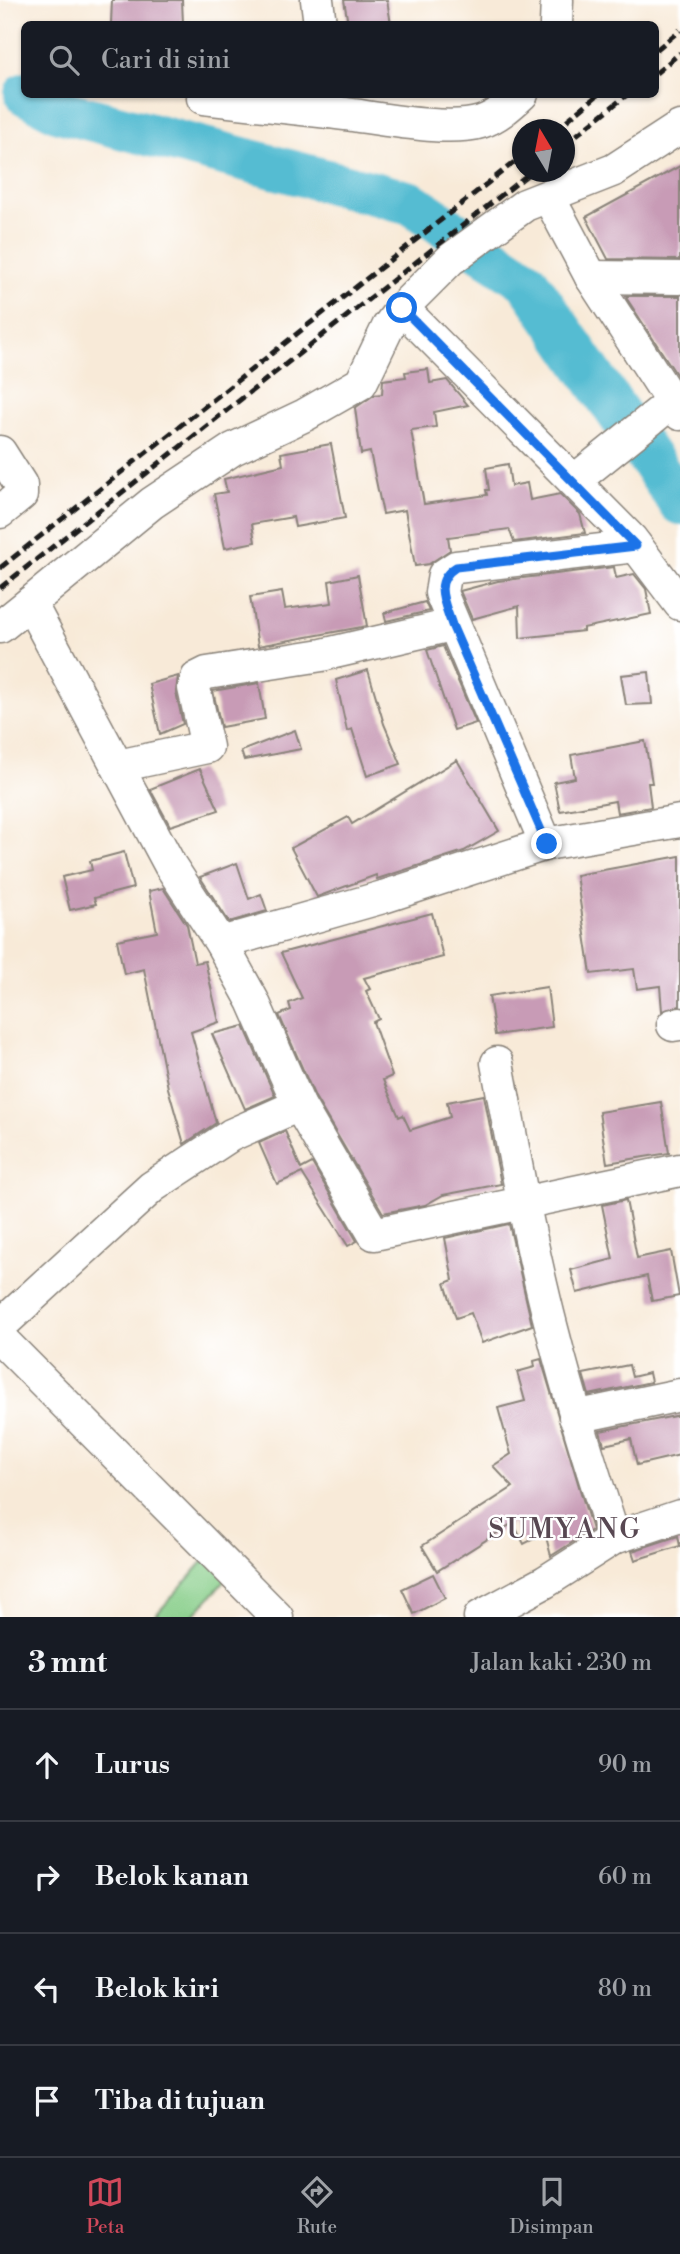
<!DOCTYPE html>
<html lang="id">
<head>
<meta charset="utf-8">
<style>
  body { margin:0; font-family:"Libre Bodoni",serif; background:#20242c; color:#f1f3f6 }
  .compass { position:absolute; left:512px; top:119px; width:63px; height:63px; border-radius:50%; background:#171b24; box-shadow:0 2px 5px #0004; rotate:350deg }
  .stop { position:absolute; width:21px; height:21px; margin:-16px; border:5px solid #1a73e8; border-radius:50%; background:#fff }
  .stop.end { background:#1a73e8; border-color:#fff; box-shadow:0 2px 7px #0008 }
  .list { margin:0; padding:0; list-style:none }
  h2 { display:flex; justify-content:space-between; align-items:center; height:91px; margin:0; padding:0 28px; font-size:30px }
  h2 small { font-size:23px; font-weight:400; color:#9ea1a6 }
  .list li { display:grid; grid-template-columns:46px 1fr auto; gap:21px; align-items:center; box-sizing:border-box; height:112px; padding:0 28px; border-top:2px solid #363941 }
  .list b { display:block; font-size:26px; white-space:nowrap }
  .list em { font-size:23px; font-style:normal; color:#9ea1a6 }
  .icon { flex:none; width:38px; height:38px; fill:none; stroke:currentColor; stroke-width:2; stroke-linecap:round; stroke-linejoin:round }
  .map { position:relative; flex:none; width:680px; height:1617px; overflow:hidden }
  .search { position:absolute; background:#171b24; box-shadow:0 2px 5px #0004; left:21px; right:21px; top:21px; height:77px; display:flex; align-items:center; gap:18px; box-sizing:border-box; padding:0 24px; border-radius:10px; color:#9ea1a6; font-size:26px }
  .sheet { height:539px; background:#171b24 }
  nav { display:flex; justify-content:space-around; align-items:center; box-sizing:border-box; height:98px; border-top:2px solid #363941; background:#171b24; font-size:19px; color:#9ea1a6 }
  nav a { display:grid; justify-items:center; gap:4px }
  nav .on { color:#d1495b }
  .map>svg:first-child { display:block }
</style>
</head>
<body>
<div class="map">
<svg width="680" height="1617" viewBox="0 0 680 1617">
  <rect width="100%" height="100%" fill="#fff"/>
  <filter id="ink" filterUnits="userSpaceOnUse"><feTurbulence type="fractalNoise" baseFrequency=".0143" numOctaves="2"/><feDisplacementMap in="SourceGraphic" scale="14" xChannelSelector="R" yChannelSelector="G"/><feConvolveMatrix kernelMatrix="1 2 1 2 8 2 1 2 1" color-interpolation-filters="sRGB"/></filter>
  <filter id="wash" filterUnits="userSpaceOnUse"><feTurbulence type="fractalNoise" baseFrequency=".00686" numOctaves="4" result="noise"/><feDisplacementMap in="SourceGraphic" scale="28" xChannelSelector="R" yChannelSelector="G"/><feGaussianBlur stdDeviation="1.57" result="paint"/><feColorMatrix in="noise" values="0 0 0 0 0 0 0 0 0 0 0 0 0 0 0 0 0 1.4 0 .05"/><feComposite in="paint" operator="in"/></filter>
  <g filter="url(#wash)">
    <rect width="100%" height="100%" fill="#f8ead8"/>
    <!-- green -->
    <polygon fill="#86cd88" stroke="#517452" stroke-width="2" points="209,1555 231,1574 192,1617 154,1617"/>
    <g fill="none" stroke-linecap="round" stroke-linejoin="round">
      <!-- river -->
      <polyline stroke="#54bcd2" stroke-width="44" points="26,94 59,111 411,203 527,281 680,503"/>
    </g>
    <g id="blocks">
      <!-- building -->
      <g fill="#c89bb6">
        <polygon points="112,0 182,0 183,24 111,24"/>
        <polygon points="344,0 387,0 391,24 348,24"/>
        <polygon points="680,166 680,260 608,259 586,217"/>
        <polygon points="626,296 680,296 680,380 627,299"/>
        <polygon points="428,369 430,383 447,380 468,405 434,412 436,427 411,430 424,504 487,495 486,490 489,490 486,468 508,464 511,486 527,483 530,500 560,494 580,514 585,533 514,542 509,529 448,537 450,550 429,564 415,566 405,510 383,514 370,452 361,454 355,408 374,395 382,394 383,380 406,377 405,372"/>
        <polygon points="331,444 345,518 295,527 293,517 252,524 255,542 225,548 214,494 227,492 224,479 283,465 281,453"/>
        <polygon points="614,567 616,578 634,574 646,589 651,614 583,628 583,631 520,638 519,606 472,619 460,591 498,581"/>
        <polygon points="358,575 367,626 258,646 250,597 282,592 285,609 332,603 329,581"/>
        <polygon points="425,602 429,611 386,621 384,613"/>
        <polygon points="443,646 476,723 454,730 427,650"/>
        <polygon points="368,670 384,724 401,764 367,776 352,729 347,731 336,680"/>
        <polygon points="649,672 652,704 626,705 621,675"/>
        <polygon points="178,676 176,692 183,724 160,734 149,684"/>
        <polygon points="259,683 265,719 221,727 213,691"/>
        <polygon points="295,730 301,749 244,760 241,751"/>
        <polygon points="645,741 652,783 648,783 651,807 617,813 615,801 560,811 554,782 575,778 571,755"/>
        <polygon points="457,760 499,831 464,851 377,879 376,875 317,897 291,848 348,817 352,824"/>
        <polygon points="200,769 219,810 170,826 150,789"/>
        <polygon points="124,852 133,888 94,898 96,904 70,910 62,877 92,870 90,861"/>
        <polygon points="680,856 680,1006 662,1011 660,986 637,989 634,969 591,974 576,875"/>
        <polygon points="237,863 249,899 261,894 267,911 229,922 200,877"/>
        <polygon points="163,888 187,925 195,963 205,961 219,1022 191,1032 216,1123 184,1144 168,1088 144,969 124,974 117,940 157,932 149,891"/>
        <polygon points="432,913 443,957 364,978 370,989 366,991 379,1019 373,1022 392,1076 383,1080 399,1117 403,1115 410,1130 450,1117 447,1102 484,1095 501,1184 443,1195 425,1205 383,1213 315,1097 279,1015 291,1010 289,1003 302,998 281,953"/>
        <polygon points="547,987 552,1027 495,1035 489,996"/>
        <polygon points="244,1026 275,1096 245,1109 212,1034"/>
        <polygon points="661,1102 669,1153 607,1163 599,1112"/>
        <polygon points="285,1131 301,1169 312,1163 357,1241 348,1246 302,1173 277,1184 259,1143"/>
        <polygon points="626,1200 637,1258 671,1251 679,1296 652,1301 647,1276 577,1293 571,1270 613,1259 602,1205"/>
        <polygon points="509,1224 532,1325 482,1343 471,1313 456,1318 445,1283 453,1280 445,1238"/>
        <polygon points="541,1359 592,1530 551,1556 545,1533 524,1544 513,1523 437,1571 422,1546 513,1487 493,1466 511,1454 498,1408 525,1401 517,1372 535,1367 534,1361"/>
        <polygon points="629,1365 632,1377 649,1373 651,1382 589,1395 583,1374"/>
        <polygon points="680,1415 680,1455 637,1465 631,1439 604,1445 600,1431"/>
        <polygon points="678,1536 680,1546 635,1560 632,1551"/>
        <polygon points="433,1574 445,1598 414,1614 402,1589"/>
      </g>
    </g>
  </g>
  <g filter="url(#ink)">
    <use href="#blocks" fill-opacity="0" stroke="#8a837a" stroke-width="2"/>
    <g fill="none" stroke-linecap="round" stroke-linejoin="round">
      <defs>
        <g id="minor">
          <polyline points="317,0 320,24"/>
          <polyline points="556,24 557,0"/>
          <polyline points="203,98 329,112 327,94"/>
          <path d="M329,112c40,4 116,21 152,10 16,-5 29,-17 41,-28"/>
          <polyline points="680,127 614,170 525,205 451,259 402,308 388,327 361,383 305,415 233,449 152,503 30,603 170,865 221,943 253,1001 299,1105 374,1234 680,1170"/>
          <polyline points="548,196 591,277 680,414"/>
          <polyline points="591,277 680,278"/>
          <polyline points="402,308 631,539 680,604"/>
          <polyline points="0,452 21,485 21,495 0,512"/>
          <polyline points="574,481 671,403"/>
          <polyline points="0,627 30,603"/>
          <polyline points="118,766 207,747 194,688 197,678 207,673 322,655 452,625"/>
          <polyline points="546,844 441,593 444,575 456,567 636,546"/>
          <polyline points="221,943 383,897 546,844 680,821"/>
          <polyline points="673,1025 680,1024"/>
          <path d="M497,1063c17,89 32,178 55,266 18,71 40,140 62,209l66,-22"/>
          <polyline points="0,1326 152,1187 231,1135 299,1105"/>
          <polyline points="0,1338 277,1617"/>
          <polyline points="575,1417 680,1395"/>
          <polyline points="480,1617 545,1582 614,1538"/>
        </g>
      </defs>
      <!-- minor casing -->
      <use href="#minor" stroke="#8a837a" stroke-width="35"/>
      <!-- minor -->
      <use href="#minor" stroke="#fff" stroke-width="32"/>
      <!-- rail -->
      <g stroke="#1c1c1c" stroke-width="5" stroke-dasharray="10 5" stroke-linecap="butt">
        <polyline points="656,50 680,30"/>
        <polyline points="656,73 680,53"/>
        <polyline points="555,130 599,94"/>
        <polyline points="564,145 628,94"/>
        <polyline points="0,568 522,156"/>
        <polyline points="0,588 531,172"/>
      </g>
    </g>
  </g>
  <g fill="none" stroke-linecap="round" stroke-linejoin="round" filter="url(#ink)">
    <!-- route -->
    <path stroke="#1a73e8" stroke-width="9" d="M402,308l234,238 -180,21c-24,15 -11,36 -4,58l95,219"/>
  </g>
  <g text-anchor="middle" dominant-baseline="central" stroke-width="5" stroke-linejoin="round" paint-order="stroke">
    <!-- quarter labels -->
    <g font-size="28" letter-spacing="2" fill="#584852" stroke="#fff">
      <text x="565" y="1529">SUMYANG</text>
    </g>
  </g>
</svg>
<svg class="compass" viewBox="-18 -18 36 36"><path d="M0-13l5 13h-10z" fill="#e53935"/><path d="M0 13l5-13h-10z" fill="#9ea1a6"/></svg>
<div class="stop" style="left:402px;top:308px"></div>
<div class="stop end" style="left:547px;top:844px"></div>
<div class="search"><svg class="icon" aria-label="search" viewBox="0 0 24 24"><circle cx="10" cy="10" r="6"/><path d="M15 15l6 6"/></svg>Cari di sini</div>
</div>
<section class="sheet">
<h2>3 mnt<small>Jalan kaki · 230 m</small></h2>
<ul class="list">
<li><svg class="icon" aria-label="ahead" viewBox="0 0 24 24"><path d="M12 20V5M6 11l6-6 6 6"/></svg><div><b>Lurus</b></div><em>90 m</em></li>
<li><svg class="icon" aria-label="right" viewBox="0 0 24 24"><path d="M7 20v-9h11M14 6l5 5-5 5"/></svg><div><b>Belok kanan</b></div><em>60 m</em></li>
<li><svg class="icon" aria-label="left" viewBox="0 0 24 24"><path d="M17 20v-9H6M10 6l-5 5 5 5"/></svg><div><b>Belok kiri</b></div><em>80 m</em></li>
<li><svg class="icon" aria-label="arrive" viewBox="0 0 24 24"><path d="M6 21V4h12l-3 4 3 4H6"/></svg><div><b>Tiba di tujuan</b></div></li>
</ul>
</section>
<nav>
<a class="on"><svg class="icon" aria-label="map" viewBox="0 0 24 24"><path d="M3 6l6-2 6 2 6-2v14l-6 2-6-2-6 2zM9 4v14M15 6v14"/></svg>Peta</a>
<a><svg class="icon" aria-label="directions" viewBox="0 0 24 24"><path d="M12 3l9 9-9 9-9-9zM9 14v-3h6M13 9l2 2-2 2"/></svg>Rute</a>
<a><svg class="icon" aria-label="saved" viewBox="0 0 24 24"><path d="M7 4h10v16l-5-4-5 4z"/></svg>Disimpan</a>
</nav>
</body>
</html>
